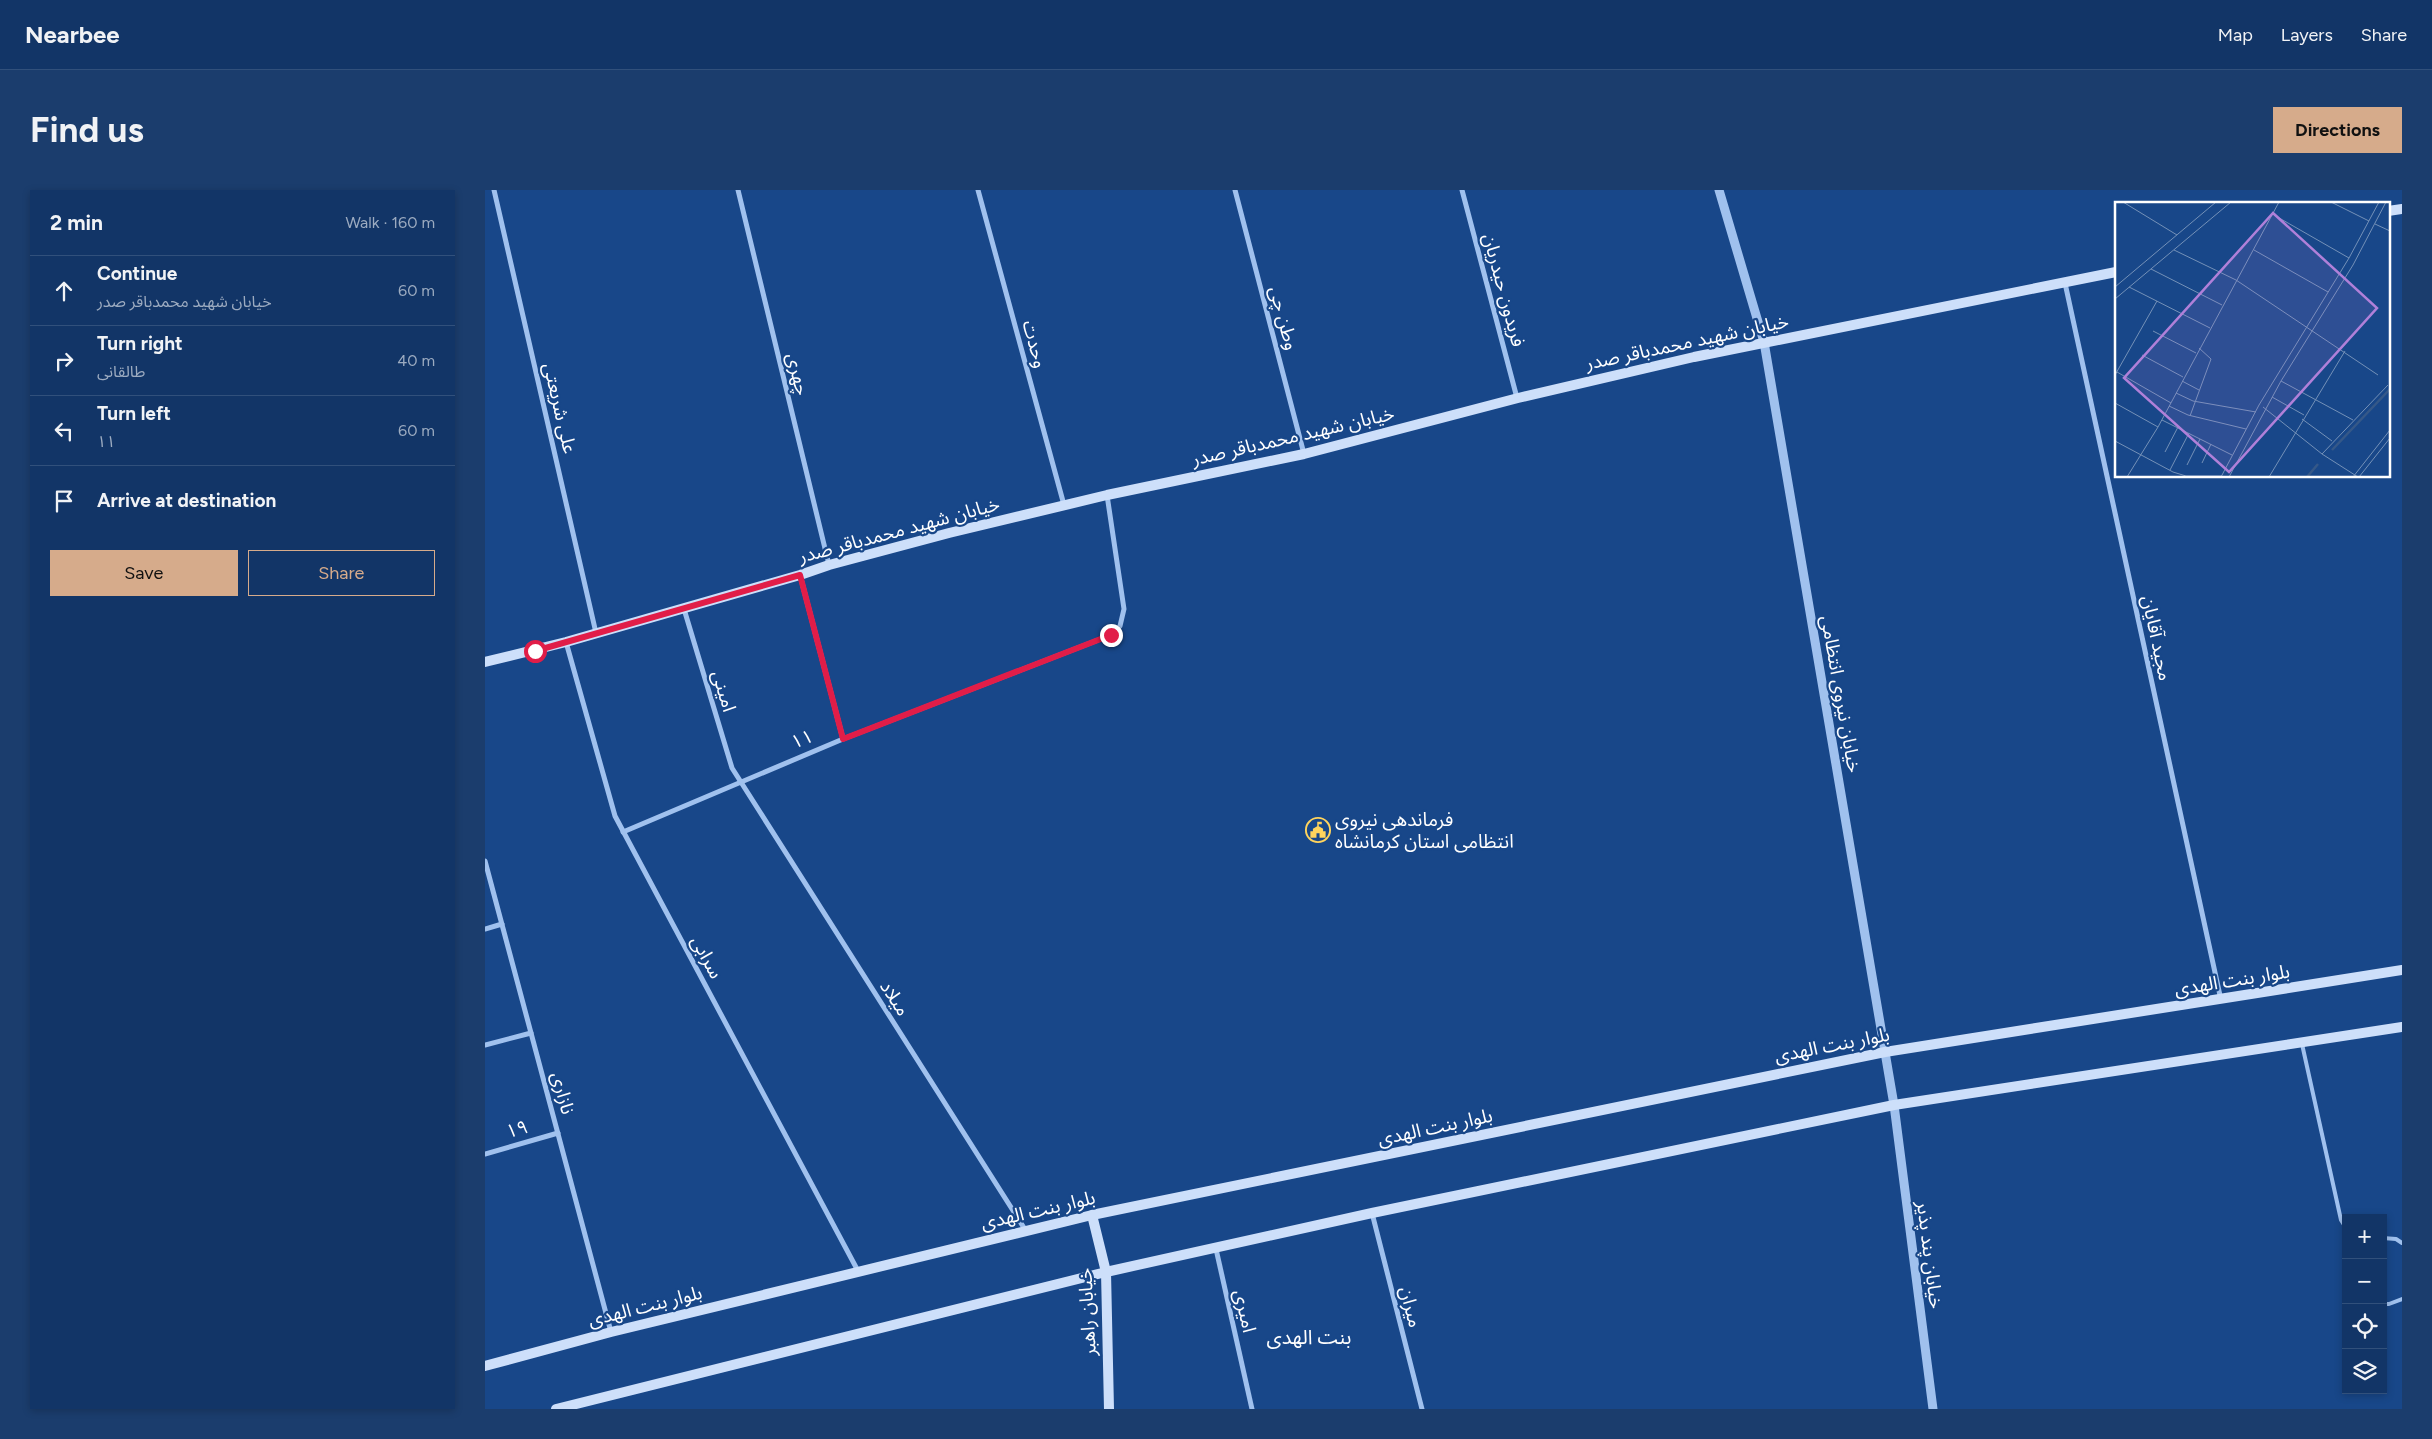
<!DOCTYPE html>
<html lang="en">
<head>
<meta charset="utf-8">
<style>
  body { margin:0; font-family:Figtree,"Noto Sans Arabic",sans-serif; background:#1b3d6d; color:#f1f3f6 }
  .controls { position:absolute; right:15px; bottom:15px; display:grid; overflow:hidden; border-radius:0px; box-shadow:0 2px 8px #0003 }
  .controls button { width:45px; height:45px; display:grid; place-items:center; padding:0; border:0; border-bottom:1px solid #31507b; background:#123567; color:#f1f3f6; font:25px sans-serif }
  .stop { position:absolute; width:15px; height:15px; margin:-11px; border:4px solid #e11d48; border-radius:50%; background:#fff }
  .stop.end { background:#e11d48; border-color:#fff; box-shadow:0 1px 5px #0008 }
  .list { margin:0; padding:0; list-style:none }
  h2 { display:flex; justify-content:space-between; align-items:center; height:65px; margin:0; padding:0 20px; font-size:21px }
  h2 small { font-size:16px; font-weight:400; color:#9cabc0 }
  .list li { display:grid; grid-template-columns:32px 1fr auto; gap:15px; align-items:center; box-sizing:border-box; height:70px; padding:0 20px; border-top:1px solid #31507b }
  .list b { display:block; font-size:19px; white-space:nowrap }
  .list p { margin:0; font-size:16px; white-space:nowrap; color:#9cabc0 }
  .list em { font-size:16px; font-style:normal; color:#9cabc0 }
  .actions { display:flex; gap:10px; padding:15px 20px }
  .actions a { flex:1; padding:11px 0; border:1px solid #d6ab8b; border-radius:0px; text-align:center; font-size:18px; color:#d6ab8b }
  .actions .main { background:#d6ab8b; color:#111 }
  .icon { flex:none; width:28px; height:28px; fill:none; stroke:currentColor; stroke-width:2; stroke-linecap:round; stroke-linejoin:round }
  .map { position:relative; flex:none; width:1917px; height:1219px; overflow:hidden; border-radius:0px }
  header { display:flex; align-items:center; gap:30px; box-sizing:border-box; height:70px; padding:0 25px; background:#123567; border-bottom:1px solid #31507b }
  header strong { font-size:24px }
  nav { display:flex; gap:28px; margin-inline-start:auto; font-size:18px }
  .intro { display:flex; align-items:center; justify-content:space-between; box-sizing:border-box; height:120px; padding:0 30px }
  h1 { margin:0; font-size:35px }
  .button { padding:12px 22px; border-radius:0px; background:#d6ab8b; color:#111; font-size:18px; font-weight:700 }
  main { display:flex; gap:30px; padding:0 30px }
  aside { flex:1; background:#123567; border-radius:0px; box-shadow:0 2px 8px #0003 }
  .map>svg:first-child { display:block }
</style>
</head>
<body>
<header>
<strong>Nearbee</strong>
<nav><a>Map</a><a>Layers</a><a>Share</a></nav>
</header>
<div class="intro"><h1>Find us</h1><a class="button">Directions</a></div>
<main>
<aside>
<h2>2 min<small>Walk · 160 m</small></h2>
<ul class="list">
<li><svg class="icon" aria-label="ahead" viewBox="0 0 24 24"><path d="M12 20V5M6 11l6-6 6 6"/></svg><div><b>Continue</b><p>خیابان شهید محمدباقر صدر</p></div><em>60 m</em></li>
<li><svg class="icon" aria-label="right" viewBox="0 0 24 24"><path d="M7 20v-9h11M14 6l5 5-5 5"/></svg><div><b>Turn right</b><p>طالقانی</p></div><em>40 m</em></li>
<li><svg class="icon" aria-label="left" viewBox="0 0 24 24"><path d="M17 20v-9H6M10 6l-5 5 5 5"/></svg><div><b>Turn left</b><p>۱۱</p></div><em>60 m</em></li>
<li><svg class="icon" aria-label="arrive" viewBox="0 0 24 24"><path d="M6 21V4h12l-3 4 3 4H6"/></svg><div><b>Arrive at destination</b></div></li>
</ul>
<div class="actions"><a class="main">Save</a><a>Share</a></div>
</aside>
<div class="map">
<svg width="1917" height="1219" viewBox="0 0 1917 1219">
  <rect width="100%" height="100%" fill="#184789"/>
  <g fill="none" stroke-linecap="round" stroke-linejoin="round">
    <!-- service -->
    <g stroke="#a0c1ee" stroke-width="4">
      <polyline points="1817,854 1856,1030 1861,1038"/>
      <polyline points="1898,1048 1911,1049 1917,1053"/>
      <polyline points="1898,1114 1904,1114 1917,1109"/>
    </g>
    <!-- minor -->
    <g stroke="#a0c1ee" stroke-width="5">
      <polyline points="9,0 111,443"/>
      <polyline points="253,0 344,375"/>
      <polyline points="493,0 579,315"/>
      <polyline points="750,0 819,264"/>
      <polyline points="977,0 1032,208"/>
      <polyline points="1580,93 1736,810"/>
      <polyline points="315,385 358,549"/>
      <polyline points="199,419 247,578 541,1041"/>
      <polyline points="81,452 130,626 373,1081"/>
      <polyline points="138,642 358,549 626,445 635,436 639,419 622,305"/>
      <polyline points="0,671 126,1142"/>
      <polyline points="0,739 17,734"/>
      <polyline points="0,855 46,843"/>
      <polyline points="0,964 73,943"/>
      <polyline points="887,1023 937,1219"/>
      <polyline points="731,1059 767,1219"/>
    </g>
    <!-- tertiary -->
    <polyline stroke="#a0c1ee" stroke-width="9" points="1234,0 1279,152 1409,915 1448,1219"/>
    <!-- secondary -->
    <g stroke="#cddffa" stroke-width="10">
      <polyline points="1903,21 1917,19"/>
      <polyline points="0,472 81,452 315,385 344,375 464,343 622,305 819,264 1033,208 1209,167 1631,82"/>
      <polyline points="607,1025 621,1082 624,1219"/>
      <polyline points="0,1176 126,1142 607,1025 1400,862 1917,780"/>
      <polyline points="71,1219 621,1082 887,1023 1409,915 1917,837"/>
    </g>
  </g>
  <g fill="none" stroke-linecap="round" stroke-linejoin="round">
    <!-- route -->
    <polyline stroke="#e11d48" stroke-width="6" points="50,461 315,385 358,549 626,445"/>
  </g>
  <!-- icons -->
  <defs>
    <symbol id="civic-ring" viewBox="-11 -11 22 22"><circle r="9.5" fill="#184789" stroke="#ffd45d" stroke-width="1.5"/><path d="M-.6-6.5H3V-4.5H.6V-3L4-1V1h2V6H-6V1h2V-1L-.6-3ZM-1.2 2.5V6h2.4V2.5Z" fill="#ffd45d"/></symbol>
  </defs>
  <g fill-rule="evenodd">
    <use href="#civic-ring" x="819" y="626" width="28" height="28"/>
  </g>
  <g text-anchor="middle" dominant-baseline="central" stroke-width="4.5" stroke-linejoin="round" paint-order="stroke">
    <!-- street labels -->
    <g font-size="19" fill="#fff" stroke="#184789">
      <text transform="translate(1019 100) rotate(75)">فریدون حیدریان</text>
      <text transform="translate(799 128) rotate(75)">وطن چی</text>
      <text transform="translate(1202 152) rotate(-12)">خیابان شهید محمدباقر صدر</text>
      <text transform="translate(550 154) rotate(75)">وحدت</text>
      <text transform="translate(313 184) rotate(76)">چهری</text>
      <text transform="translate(75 218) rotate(77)">علی شریعتی</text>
      <text transform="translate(808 246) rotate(-13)">خیابان شهید محمدباقر صدر</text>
      <text transform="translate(414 340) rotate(-15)">خیابان شهید محمدباقر صدر</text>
      <text transform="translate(1672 448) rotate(78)">مجید آقایان</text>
      <text transform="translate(239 501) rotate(73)">امینی</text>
      <text transform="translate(1356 504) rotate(80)">خیابان نیروی انتظامی</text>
      <text transform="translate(317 549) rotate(-22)">۱۱</text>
      <text transform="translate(222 767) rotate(62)">سرابی</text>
      <text transform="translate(1747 790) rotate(-9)">بلوار بنت الهدی</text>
      <text transform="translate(410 808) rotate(57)">میلاد</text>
      <text transform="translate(1347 855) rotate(-11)">بلوار بنت الهدی</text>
      <text transform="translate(78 903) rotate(75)">نازاری</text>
      <text transform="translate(950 937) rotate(-12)">بلوار بنت الهدی</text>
      <text transform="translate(32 939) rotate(-16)">۱۹</text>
      <text transform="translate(553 1020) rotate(-13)">بلوار بنت الهدی</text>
      <text transform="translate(1445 1065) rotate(83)">خیابان پند پذیر</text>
      <text transform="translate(160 1116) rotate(-14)">بلوار بنت الهدی</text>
      <text transform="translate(926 1117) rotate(76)">میران</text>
      <text transform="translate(760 1121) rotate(77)">امیری</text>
      <text transform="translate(602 1122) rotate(-93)">خیابان راهبر</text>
    </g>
    <!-- poi labels -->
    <g font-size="19" fill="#fff" stroke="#184789" text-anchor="start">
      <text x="850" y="629">فرماندهی نیروی<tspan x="850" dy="22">انتظامی استان کرمانشاه</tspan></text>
    </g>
    <!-- neighbourhood labels -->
    <g font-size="20" fill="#fff" stroke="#184789">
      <text x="824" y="1147">بنت الهدی</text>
    </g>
  </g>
  <!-- overview -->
  <g transform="translate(1630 12)">
    <rect width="275" height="275" fill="#184789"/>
    <path fill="none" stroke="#355888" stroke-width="2.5" d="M217,248l58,-61M192,275l11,-13"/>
    <path fill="none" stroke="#7491b8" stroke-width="1" d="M8,0l54,33M216,0l38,19M159,13l75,43M260,22l15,7M59,48l62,30 142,95M139,48l74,42M36,67l71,36M0,85l101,-85M14,85l81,41M0,97l116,-97M38,129l43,22M27,153l41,22M2,170l54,31M0,173l42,-74M67,179l17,9M166,179l72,39M61,191l17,8 63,11M157,195l32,18M0,201l43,24M54,204l19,9 58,14M148,205l59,47 36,23M75,214l21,-57 -12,-11M187,217l30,22M47,218l70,35M0,239l58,31 13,4h36M50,250l13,-25M207,252l66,-69M87,261l9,-19M72,263l13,-26M55,268l19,-37M12,275l31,-50 121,-225M106,275l38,-72 90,-147 30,-56M114,275l52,-96 72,-116 33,-63M154,275l76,-126M238,275l37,-47M244,275l31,-39"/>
    <path fill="#b080d9" fill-opacity="0.15" stroke="#b080d9" stroke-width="2.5" d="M158,11l104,95 -148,164 -105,-94z"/>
    <rect width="275" height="275" fill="none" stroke="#fff" stroke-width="2.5"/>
  </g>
</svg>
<div class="controls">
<button>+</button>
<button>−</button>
<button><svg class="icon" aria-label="locate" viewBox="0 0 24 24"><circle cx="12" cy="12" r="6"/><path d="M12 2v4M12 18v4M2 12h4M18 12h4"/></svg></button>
<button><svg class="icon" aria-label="layers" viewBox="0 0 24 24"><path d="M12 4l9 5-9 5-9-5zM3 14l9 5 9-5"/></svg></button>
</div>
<div class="stop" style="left:50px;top:461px"></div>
<div class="stop end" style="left:626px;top:445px"></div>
</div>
</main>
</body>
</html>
